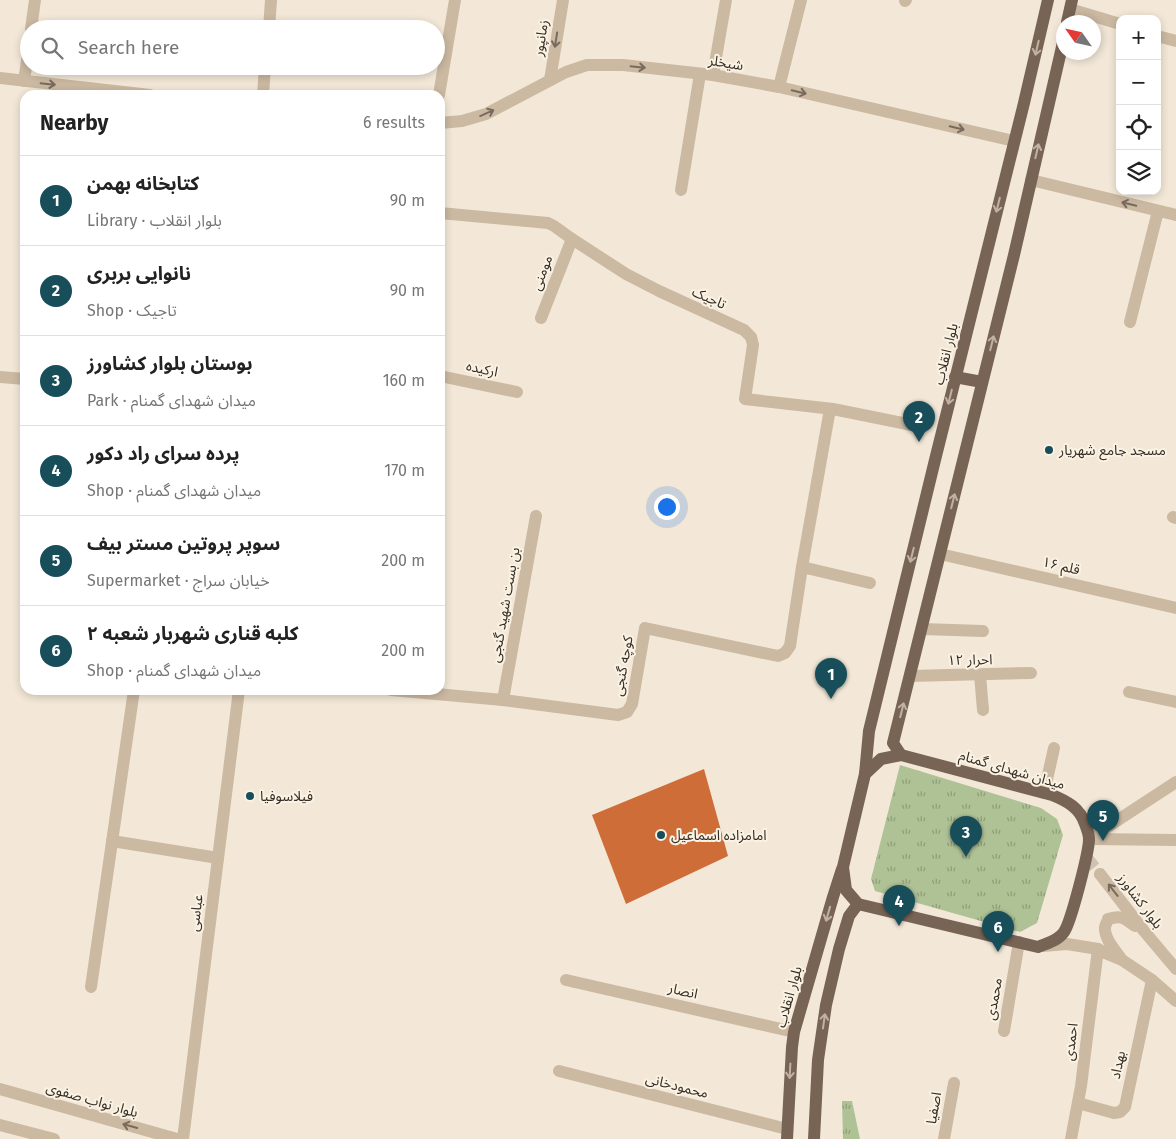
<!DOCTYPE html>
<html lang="en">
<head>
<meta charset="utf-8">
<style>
  body { margin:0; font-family:"Fira Sans","Noto Sans Arabic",sans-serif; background:#f6f6f6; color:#222 }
  .controls { position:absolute; right:15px; top:15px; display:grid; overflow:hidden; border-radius:10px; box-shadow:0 2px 8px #0003 }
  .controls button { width:45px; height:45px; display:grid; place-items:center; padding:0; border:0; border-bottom:1px solid #e0e0e0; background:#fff; color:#222; font:25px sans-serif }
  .compass { position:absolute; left:1056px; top:15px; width:45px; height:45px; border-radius:50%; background:#fff; box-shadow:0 2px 8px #0003; rotate:304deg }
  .you { position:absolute; left:666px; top:506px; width:18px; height:18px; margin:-12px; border:4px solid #fff; border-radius:50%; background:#1a73e8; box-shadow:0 0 0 8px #1a73e833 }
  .badge { display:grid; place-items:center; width:32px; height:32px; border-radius:50%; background:#184e59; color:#fff; font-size:16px; font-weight:700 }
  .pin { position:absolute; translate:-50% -41px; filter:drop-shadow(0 1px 2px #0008) }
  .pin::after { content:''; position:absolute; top:26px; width:18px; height:15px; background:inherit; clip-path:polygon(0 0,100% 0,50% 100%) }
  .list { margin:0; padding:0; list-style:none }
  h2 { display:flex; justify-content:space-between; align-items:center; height:65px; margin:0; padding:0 20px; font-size:21px }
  h2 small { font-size:16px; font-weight:400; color:#767676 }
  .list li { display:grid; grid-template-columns:32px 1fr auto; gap:15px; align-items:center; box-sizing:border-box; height:90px; padding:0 20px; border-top:1px solid #e0e0e0 }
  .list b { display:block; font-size:19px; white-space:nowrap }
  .list p { margin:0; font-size:16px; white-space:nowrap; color:#767676 }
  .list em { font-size:16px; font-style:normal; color:#767676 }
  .icon { flex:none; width:28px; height:28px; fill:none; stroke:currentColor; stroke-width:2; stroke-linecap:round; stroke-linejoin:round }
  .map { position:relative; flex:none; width:1176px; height:1139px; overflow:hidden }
  .search { position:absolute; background:#fff; box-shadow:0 2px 8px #0003; left:20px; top:20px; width:425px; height:55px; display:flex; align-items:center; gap:12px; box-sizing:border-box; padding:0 18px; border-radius:28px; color:#767676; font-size:19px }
  .panel { position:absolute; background:#fff; box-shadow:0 2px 8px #0003; left:20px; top:90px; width:425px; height:605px; border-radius:15px }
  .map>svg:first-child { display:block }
</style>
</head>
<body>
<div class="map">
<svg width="1176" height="1139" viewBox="0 0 1176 1139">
  <defs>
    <pattern id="grass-tufts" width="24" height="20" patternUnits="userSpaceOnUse" patternTransform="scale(1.25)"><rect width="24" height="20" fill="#afc296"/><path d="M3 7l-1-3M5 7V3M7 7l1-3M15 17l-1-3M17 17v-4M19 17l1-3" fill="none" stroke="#8f9e7a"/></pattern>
  </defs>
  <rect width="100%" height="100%" fill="#f3e8d7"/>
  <!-- grass -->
  <g fill="url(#grass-tufts)">
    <polygon points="900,765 1041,808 1057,819 1063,835 1037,923 1020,932 875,891 871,879"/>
    <polygon points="842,1101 852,1101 860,1139 843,1139"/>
  </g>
  <!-- building -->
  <polygon fill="#cf6d39" points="704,769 728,856 626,904 592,815"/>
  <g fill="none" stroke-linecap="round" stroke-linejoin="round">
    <!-- minor-tunnel -->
    <polyline stroke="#cdc2b3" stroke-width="12" stroke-dasharray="12 6" stroke-linecap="butt" points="1087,858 1100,874"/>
    <!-- minor -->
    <g stroke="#cbb9a2" stroke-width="12">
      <polyline points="905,1 906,0"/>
      <polyline points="1070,9 1120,24"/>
      <polyline points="31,29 35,0"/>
      <polyline points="269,29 271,0"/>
      <polyline points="1157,36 1176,41"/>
      <polyline points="713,75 726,0"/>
      <polyline points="0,78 150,95"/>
      <polyline points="550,80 563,0"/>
      <polyline points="24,81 29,47"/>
      <polyline points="779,87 801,0"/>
      <polyline points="263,95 265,66"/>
      <polyline points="439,95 455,0"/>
      <polyline points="440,123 462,121 486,114 566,72 587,65 623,65 713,75 779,87 1014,141"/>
      <polyline points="1031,180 1176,215"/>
      <polyline points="681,190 700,74"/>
      <polyline points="440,213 548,223 554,226 572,239 626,274 659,291 744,330 751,337 753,345 745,399 833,409 912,425"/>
      <polyline points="541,318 572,239"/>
      <polyline points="1130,322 1158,211"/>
      <polyline points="440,376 517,392"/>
      <polyline points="0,377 25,379"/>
      <polyline points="1173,517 1176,518"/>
      <polyline points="940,554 1176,608"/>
      <polyline points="802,567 870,583"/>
      <polyline points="922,629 983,631"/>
      <polyline points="980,675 983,710"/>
      <polyline points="910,676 1031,673"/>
      <polyline points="391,690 503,700 618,715 627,712 632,704 645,628 778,656 785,653 790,646 802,567 830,409"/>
      <polyline points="1129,692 1176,702"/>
      <polyline points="503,700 536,516"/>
      <polyline points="1044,793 1054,748"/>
      <polyline points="1089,839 1176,782"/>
      <polyline points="1089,839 1176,840"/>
      <polyline points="112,841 218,858"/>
      <polyline points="1100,874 1144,931 1176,969"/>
      <polyline points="1043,946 1067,944 1098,949 1105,953 1122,960 1152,980 1176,1001"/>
      <path d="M1122,960c-6,-9 -18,-21 -17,-33 0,-2 3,-6 3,-8 14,-4 16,-1 27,7"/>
      <polyline points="566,980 794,1032"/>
      <polyline points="91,987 134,690"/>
      <polyline points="1004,1031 1019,942"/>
      <polyline points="559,1071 787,1129"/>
      <polyline points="0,1089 177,1139"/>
      <polyline points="1078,1103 1114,1113 1120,1112 1125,1107 1152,980"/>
      <polyline points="0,1125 54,1139"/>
      <polyline points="183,1139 239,690"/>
      <polyline points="944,1139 954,1083"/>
      <polyline points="1071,1139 1081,1086 1098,949"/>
    </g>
    <!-- major -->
    <g stroke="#786455" stroke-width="12">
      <polyline points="1067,22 1072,0"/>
      <polyline points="955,377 982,382"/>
      <polyline points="901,755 893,743 1014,255 1064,38"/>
      <path d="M901,755l151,40c15,6 28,13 33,29 2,5 4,11 4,15 0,13 -18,83 -25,93 -6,9 -17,11 -26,15l-180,-43 -12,-14 -3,-23 22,-93 16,-15z"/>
      <polyline points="865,774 869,731 934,464 1024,103 1048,0"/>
      <polyline points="787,1139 792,1047 794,1032 833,897 842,869"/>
      <polyline points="814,1139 818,1060 826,1005 839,949 849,916 858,904"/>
    </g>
  </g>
  <!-- one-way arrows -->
  <defs><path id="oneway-shaft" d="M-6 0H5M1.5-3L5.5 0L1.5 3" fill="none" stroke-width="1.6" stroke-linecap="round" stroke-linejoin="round" transform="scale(1.25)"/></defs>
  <g stroke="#786b5d">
    <use href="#oneway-shaft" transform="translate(556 40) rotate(99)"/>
    <use href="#oneway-shaft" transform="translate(638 67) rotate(6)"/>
    <use href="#oneway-shaft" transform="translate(48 84) rotate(6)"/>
    <use href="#oneway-shaft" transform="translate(799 92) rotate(13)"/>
    <use href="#oneway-shaft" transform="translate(487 113) rotate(-24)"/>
    <use href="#oneway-shaft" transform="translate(957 128) rotate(13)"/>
    <use href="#oneway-shaft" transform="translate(1129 204) rotate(-167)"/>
    <use href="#oneway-shaft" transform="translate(1113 890) rotate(-128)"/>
    <use href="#oneway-shaft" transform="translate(130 1126) rotate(-164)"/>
  </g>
  <g stroke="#c0b2a3">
    <use href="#oneway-shaft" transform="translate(1037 48) rotate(103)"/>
    <use href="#oneway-shaft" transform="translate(1037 151) rotate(-77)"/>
    <use href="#oneway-shaft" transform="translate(998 205) rotate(104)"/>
    <use href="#oneway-shaft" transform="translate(992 343) rotate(-76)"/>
    <use href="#oneway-shaft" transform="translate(950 397) rotate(104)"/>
    <use href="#oneway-shaft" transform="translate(953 501) rotate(-76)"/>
    <use href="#oneway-shaft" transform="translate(912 555) rotate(104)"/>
    <use href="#oneway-shaft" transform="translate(902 710) rotate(-76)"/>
    <use href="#oneway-shaft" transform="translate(828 914) rotate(106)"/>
    <use href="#oneway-shaft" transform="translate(824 1021) rotate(-82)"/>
    <use href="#oneway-shaft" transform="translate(790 1071) rotate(93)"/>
  </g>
  <!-- markers -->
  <g fill="#184e59" stroke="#faf2e3" stroke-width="2">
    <circle cx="1049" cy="450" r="5"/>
    <circle cx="250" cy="796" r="5"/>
    <circle cx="661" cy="835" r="5"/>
  </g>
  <g text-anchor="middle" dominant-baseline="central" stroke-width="4" stroke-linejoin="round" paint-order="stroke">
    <!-- street labels -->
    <g font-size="14" fill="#352c25" stroke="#faf2e3">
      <text transform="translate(541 38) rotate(-81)">زمانپور</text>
      <text transform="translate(726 63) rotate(9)">شیخلر</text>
      <text transform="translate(542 273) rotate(-69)">مومنی</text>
      <text transform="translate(709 298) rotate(24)">تاجیک</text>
      <text transform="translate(946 354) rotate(-76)">بلوار انقلاب</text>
      <text transform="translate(482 369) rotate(12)">ارکیده</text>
      <text transform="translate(1061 566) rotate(13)">قلم ۱۶</text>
      <text transform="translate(505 605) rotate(-80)">بن بست شهید گنجی</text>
      <text transform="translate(970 660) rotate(-1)">احرار ۱۲</text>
      <text transform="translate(623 666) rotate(-80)">کوچه گنجی</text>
      <text transform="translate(1012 770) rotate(16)">میدان شهدای گمنام</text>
      <text transform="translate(1140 901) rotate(53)">بلوار کشاورز</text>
      <text transform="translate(196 913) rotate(-83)">عباسی</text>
      <text transform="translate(683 991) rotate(13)">انصار</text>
      <text transform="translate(789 997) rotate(-74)">بلوار انقلاب</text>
      <text transform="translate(994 999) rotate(-80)">محمدی</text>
      <text transform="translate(1071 1042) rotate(-83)">احمدی</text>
      <text transform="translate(1118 1065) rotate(-78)">بهداد</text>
      <text transform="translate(677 1086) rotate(14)">محمودخانی</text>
      <text transform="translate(92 1100) rotate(16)">بلوار نواب صفوی</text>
      <text transform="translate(934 1108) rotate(-80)">اصفیا</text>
    </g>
    <!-- poi labels -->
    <g font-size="14" fill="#352c25" stroke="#faf2e3" text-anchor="start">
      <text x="1059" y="450">مسجد جامع شهریار</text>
      <text x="260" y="796">فیلاسوفیا</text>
      <text x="671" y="835">امامزاده اسماعیل</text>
    </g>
  </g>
</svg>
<div class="controls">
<button>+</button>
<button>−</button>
<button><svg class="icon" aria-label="locate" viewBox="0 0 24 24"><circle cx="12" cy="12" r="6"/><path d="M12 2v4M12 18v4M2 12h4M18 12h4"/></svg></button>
<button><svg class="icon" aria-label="layers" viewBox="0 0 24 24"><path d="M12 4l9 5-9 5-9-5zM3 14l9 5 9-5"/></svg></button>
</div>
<svg class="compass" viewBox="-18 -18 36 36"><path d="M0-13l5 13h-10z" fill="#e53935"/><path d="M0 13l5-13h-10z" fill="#767676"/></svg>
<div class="you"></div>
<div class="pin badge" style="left:831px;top:699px">1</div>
<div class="pin badge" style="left:919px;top:442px">2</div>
<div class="pin badge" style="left:966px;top:857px">3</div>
<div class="pin badge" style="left:899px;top:926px">4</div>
<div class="pin badge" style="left:1103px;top:841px">5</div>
<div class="pin badge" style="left:998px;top:952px">6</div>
<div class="search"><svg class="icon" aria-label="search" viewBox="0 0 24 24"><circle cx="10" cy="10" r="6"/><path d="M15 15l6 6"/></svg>Search here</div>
<section class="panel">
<h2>Nearby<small>6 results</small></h2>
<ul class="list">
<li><span class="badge">1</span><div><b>کتابخانه بهمن</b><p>Library · بلوار انقلاب</p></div><em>90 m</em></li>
<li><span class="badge">2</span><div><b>نانوایی بربری</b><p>Shop · تاجیک</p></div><em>90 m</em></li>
<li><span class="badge">3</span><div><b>بوستان بلوار کشاورز</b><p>Park · میدان شهدای گمنام</p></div><em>160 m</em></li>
<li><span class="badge">4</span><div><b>پرده سرای راد دکور</b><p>Shop · میدان شهدای گمنام</p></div><em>170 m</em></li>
<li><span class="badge">5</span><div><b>سوپر پروتین مستر بیف</b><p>Supermarket · خیابان سراج</p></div><em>200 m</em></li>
<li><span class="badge">6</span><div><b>کلبه قناری شهربار شعبه ۲</b><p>Shop · میدان شهدای گمنام</p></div><em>200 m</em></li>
</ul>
</section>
</div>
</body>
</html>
